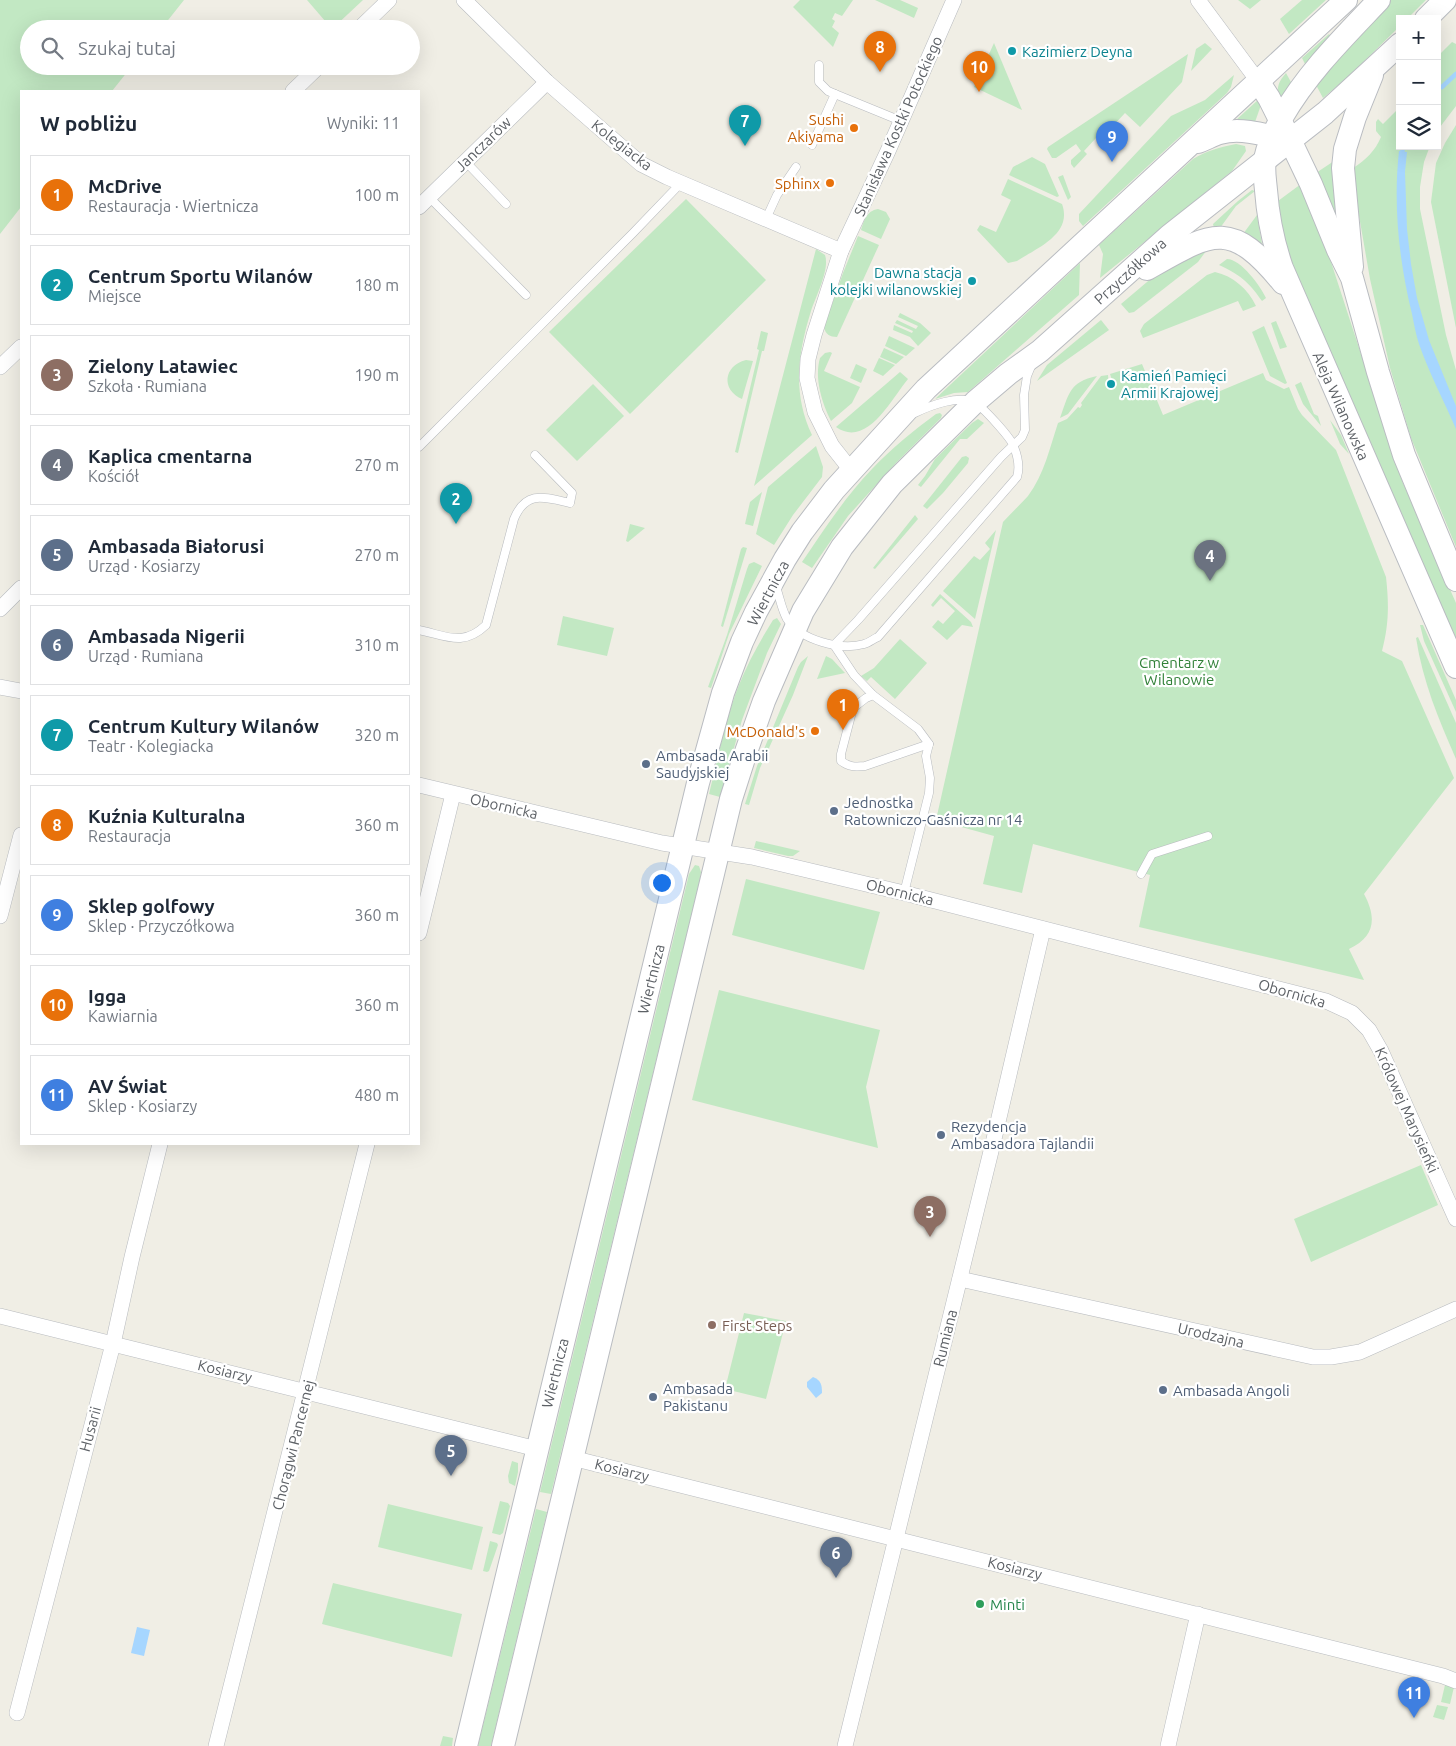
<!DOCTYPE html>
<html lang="pl">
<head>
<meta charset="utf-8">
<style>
  body { margin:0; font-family:Ubuntu,sans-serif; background:#f2f2f3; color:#1f2937 }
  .controls { position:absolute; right:15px; top:15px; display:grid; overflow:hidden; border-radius:0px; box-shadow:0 5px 20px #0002 }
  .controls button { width:45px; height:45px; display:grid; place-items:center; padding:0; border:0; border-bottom:1px solid #e0e1e3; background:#fff; color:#1f2937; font:25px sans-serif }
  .you { position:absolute; left:661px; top:882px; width:18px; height:18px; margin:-12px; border:4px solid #fff; border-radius:50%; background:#1a73e8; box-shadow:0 0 0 8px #1a73e833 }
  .badge { display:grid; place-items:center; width:32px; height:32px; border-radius:50%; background:#ed422e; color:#fff; font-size:16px; font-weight:700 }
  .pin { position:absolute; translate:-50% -41px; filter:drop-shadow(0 1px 2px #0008) }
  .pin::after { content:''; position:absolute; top:26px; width:18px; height:15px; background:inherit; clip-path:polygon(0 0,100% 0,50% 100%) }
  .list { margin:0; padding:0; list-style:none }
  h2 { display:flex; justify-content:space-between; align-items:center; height:65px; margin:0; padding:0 20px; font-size:21px }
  h2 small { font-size:16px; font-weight:400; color:#747a83 }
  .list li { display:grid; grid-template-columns:32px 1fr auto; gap:15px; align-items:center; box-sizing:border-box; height:80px; margin:0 10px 10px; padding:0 10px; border:1px solid #e0e1e3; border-radius:0px }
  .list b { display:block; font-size:19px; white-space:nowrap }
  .list p { margin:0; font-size:16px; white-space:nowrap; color:#747a83 }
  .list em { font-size:16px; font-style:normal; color:#747a83 }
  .icon { flex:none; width:28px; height:28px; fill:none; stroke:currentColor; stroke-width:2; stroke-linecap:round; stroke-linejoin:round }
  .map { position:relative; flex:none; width:1456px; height:1746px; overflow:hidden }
  .search { position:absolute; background:#fff; box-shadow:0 5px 20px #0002; left:20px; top:20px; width:400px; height:55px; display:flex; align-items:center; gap:12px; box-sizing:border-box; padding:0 18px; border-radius:28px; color:#747a83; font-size:19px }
  .panel { position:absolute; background:#fff; box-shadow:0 5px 20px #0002; left:20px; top:90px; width:400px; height:1055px; border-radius:0px }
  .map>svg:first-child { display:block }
</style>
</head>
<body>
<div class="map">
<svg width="1456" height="1746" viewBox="0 0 1456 1746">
  <rect width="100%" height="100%" fill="#f0eee5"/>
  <!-- green -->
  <g fill="#c2e8c3">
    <polygon points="0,0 184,0 161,29 29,29 29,66 132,66 112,91 21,91 21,207 0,234"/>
    <polygon points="307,0 363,0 332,29"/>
    <polygon points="800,0 853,0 842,16 835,13 832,19 835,21 832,27 839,33 833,47 793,7"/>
    <polygon points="875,0 900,0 918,8 914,18"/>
    <polygon points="1238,0 1261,0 1250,9"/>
    <polygon points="1302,0 1326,0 1289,34 1280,19"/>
    <polygon points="1391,0 1426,0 1407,19 1400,19 1400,26 1348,77 1323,98 1315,83 1344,50"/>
    <polygon points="1329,34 1331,37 1306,66 1302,58"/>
    <polygon points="1452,42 1456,44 1456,106 1437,131 1437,57"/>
    <polygon points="994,43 1022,110 974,87"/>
    <polygon points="1205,43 1212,49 1191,71 1196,49"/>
    <polygon points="1188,54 1182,82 1140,127 1125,113 1111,128 1108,125 1084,151 1087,154 1074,168 1071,164 1071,160 1081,151 1076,144 1056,158 1052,158 1047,149 1048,147"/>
    <path d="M1286,73l6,11 -9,12 -4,1c-3,-10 0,-16 7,-24z"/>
    <polygon points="1234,75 1231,87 1227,93 1083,226 1079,221 1079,214 1171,116 1205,100"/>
    <polygon points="1259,99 1261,105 1255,122 1236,120"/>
    <path d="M1400,107v39h30l-6,16 -4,25v22l26,126 10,35v177l-45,-109 -21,-70 -20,-89 -16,-92 -1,-19c13,-8 22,-17 28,-31l-5,-6v-9l2,-3 5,5z"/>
    <polygon points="1456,125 1456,328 1431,202 1436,163 1445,143"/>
    <path d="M1236,144l9,2 1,5 -14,20 -132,107 3,-24 -4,-9 94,-86c13,-8 27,-12 43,-15z"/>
    <polygon points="1032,157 1045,164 1059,196 1057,197 1009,175 1013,167"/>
    <polygon points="1334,161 1338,215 1333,217 1316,173"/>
    <polygon points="1063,175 1071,197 1068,200 1058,177"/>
    <path d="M1008,179l54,25c11,30 -25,44 -45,57l-9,2 -31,-33 3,-5 16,7 15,-32 -10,-5z"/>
    <polygon points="1301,184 1318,222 1403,483 1456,603 1456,648 1286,255 1278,201"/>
    <polygon points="1252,190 1255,191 1236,206 1220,228 1214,228 1213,224 1238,201"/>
    <polygon points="686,199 766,280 630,414 549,332"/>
    <path d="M878,209l8,3 4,7 -9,20 -20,-9c3,-9 5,-19 17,-21z"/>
    <polygon points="1257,215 1262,244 1261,245 1243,234"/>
    <path d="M858,236l21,9 -42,92c-7,0 -12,-3 -13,-10l19,-54z"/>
    <polygon points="1209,247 1198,262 1134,312 1129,313 1121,304 1160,271"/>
    <path d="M816,249l9,6c5,14 -9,41 -14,56 -13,42 -19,82 1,124l-58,51z"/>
    <path d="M1227,259c14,0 34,28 39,39l-4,3c-14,-20 -22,-26 -43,-36z"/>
    <polygon points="1080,263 1079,295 968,392 954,393 935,399"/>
    <path d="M1215,272c18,4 33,17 41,34l-13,5 -5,-10 -95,37 -3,-7 4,-7 63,-49z"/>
    <polygon points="900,313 920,323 931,333 918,346 910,337 893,330 894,325 912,333 913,331 895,323 897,320 916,329 918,326 898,317"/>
    <polygon points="1101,320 1109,330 1037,381 1047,365"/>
    <polygon points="1276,321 1287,347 1280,349 1271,323"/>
    <polygon points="1264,326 1287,383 1285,384 1270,376 1252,332"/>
    <polygon points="761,331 768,333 764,351 762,351 738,453 735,452 759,350 757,349"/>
    <polygon points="889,336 915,348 906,356 885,346"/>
    <polygon points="884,348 904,357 896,364 880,357"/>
    <path d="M830,352l2,1 -8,18 36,16 -8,16 -21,18c-9,-18 -17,-43 -11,-63l5,-5z"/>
    <polygon points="879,358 895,365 883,376 873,371"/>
    <path d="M746,360l7,1 -11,38c-21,-9 -19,-33 4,-39z"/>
    <polygon points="856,364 867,369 861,383 850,378"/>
    <path d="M1142,364l21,51 100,-42 3,7 18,9 5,-2 9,22 4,6 34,35 50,127c3,27 3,47 -4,74l20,10 52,117 -90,116c13,24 11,43 -15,55l15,31 -225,-53 11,-52 -117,-31 -11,49 -39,-9 11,-48 -58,-16 67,-298c8,-9 17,-17 25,-26 16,-21 22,-49 30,-73l9,-4 11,-12 2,1 2,-3 -1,-2 20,-27 7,-1 1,12 5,-1 -4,-12z"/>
    <path d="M900,372l8,7c-16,19 -41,70 -72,48z"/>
    <path d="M1097,376l-29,38 -8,4c9,-24 9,-36 37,-42z"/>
    <polygon points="1301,382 1314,414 1318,416 1321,426 1303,404 1295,385"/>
    <polygon points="593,384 624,416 577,461 546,430"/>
    <path d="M940,413l2,2 -1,3 -45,45 -48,53 -36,52 -10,-6c22,-32 43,-65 70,-93 19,-20 42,-39 64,-55z"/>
    <polygon points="978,419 984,423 967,439 960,439 921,487 918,485 925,476 935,459 972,423"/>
    <polygon points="1330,420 1341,435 1349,454 1340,444"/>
    <polygon points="816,446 823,467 822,477 793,515 774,545 756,534 768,487"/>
    <polygon points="966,456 969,458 968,463 943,493 927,509 923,506 962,457"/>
    <polygon points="762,492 753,526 745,524 750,502"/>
    <polygon points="915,515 918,519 875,569 873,568"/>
    <polygon points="630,524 645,528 628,542 626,541"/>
    <polygon points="996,530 975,619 943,591 974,556 980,560 990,549 985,543"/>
    <polygon points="743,547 747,548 723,627 721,626 741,549"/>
    <polygon points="754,562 762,566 729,634 711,688 708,687 727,635 747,569 749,564"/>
    <polygon points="940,594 971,622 973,627 962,625 947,640 932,627 938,620 943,624 955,611 941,598 933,607 931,605"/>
    <polygon points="563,616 614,628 607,656 557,645"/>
    <path d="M777,618l4,6 -14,29 -25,67 -22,77 -11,-3c9,-36 16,-74 30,-109 9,-23 21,-44 34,-65z"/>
    <polygon points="1420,625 1423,625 1456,700 1456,712 1424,641"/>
    <path d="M1418,637l38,86v36c-18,-41 -33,-77 -40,-121z"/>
    <polygon points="900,639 927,663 895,699 871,677 867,681 861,676 874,668"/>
    <polygon points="808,656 793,695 760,768 749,805 745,804 757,766 798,667 801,662"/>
    <polygon points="826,656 832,659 845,673 817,679"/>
    <polygon points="756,841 800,851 793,856 788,856 754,848"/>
    <polygon points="695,865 699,866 701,872 700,879 551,1494 540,1492 689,874"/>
    <polygon points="746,879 880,912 864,970 732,935"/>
    <polygon points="719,990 880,1030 866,1087 878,1148 692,1100"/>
    <polygon points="1421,1165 1438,1205 1311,1262 1294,1219"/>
    <polygon points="744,1313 786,1321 766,1399 725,1389"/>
    <polygon points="512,1461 518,1463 518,1472 515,1486 509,1483 508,1476"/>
    <polygon points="500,1501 508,1503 510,1506 503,1533 500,1535 492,1533"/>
    <polygon points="388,1504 483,1527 472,1570 378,1547"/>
    <polygon points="536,1509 547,1512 491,1746 478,1746"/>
    <polygon points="490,1541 497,1543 498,1545 489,1571 487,1572 483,1571"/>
    <polygon points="333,1583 462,1614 452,1657 322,1624"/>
    <polygon points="1445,1685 1454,1687 1450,1704 1441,1702"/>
    <polygon points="1437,1705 1448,1707 1444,1720 1433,1717"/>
    <polygon points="443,1736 453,1738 452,1746 440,1746"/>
  </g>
  <!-- water -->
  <g fill="#a6d6ff">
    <path d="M1399,151l8,1 -2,20 2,57 4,35 6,34 12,42 27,66v23c-12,-28 -27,-56 -37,-85 -3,-9 -5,-20 -7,-30 -13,-53 -19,-109 -13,-163z"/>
    <path d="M813,1377c8,3 9,8 9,16l-6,5 -9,-11v-5z"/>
    <polygon points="137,1627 150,1630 144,1656 131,1653"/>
  </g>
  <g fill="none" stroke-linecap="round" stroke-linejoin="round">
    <!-- stream -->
    <g stroke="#a6d6ff" stroke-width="4.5">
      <polyline points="1442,87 1456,74"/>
      <polyline points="1402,155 1403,146"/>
    </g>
    <defs>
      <g id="service">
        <polyline points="819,65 819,82 828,91 835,94"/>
        <polyline points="812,145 835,94 901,121"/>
        <polyline points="465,161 506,204"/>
        <polyline points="429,197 526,295"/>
        <polyline points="766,219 777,195 796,167"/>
        <polyline points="419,447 633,233 681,183"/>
        <path d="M778,585l-1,5c3,9 5,20 10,29 13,21 54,32 77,25 5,-1 9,-5 14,-7l139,-160c3,-10 1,-20 -3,-30 -2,-8 -31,-40 -39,-44 -15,-9 -46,3 -60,10"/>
        <path d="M419,630c28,6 44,17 67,-5l28,-106c12,-29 30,-22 56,-16l2,-10 -37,-38"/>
        <polyline points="834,645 858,620 1001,457 1022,437 1025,430 1024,395 1027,376 1032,364"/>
        <polyline points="834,645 854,675 873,695 918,729 929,744 926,756 930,778 929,793 904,893"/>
        <path d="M873,695l-7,3 -13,10 -12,46v7c8,6 14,6 24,5l64,-22"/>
        <polyline points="1141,874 1152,854 1208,836"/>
      </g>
      <g id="minor">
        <polyline points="464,0 547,82 641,164 667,177 841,251"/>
        <polyline points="1198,0 1258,81"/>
        <polyline points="359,29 389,0"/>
        <polyline points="293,91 319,66"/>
        <polyline points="419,207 547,82"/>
        <polyline points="0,367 21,347"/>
        <polyline points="851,470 832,446 815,412 807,378 808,359 814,335 841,251 888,151 954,0"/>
        <polyline points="0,609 21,588"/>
        <polyline points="0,687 21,691"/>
        <polyline points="419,785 662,843 752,857 904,893 1326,1001 1352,1013 1369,1030 1381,1051 1456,1219"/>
        <polyline points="0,916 21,835"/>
        <polyline points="419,933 453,794"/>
        <polyline points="960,1279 1313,1357 1331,1357 1360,1352 1456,1309"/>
        <polyline points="0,1316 537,1449"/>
        <polyline points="572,1458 1443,1676 1456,1681"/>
        <polyline points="17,1713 113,1344 132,1257 160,1144"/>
        <polyline points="216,1746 367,1144"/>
        <polyline points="845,1746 994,1139 1043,929"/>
        <polyline points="1168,1746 1198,1614"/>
      </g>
      <g id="secondary">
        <path d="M1379,0c-35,37 -71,72 -97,117 -7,13 -14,27 -17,42 -2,10 0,20 1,31 2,27 7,52 16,78l174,399"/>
        <polyline points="1426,19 1445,0"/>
        <polyline points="1258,81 1269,98 1290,140 1311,184 1338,250 1352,278 1378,372 1404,455 1456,580"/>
        <path d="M1198,142c8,-3 15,-7 22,-9 21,-6 46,2 66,7"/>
        <polyline points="1352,267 1343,168 1345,149 1355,117 1372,75"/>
        <path d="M1147,269c65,-37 83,-51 136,14"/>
        <polyline points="466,1746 698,783 723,693 742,642 756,612 785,559 802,532 834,490 926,389 1346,0"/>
        <polyline points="503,1746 731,799 746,752 764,701 803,611 842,547 892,484 975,402 1008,374 1040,351 1169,236 1325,113 1400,44"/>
      </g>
    </defs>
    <!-- service casing -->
    <use href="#service" stroke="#b8bbbf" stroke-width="9"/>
    <!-- minor casing -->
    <use href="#minor" stroke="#b8bbbf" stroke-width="16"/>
    <!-- secondary casing -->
    <use href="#secondary" stroke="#b9bcc1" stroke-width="24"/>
    <!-- service -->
    <use href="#service" stroke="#fff" stroke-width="8"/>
    <!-- minor -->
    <use href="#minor" stroke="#fff" stroke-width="15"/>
    <!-- secondary -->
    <use href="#secondary" stroke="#fff" stroke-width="22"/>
  </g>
  <!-- markers -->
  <g fill="#0f9aa8" stroke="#fff" stroke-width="2">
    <circle cx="1012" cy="51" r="5"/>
    <circle cx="972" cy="281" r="5"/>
    <circle cx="1111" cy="384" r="5"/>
  </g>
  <g fill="#e8710a" stroke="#fff" stroke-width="2">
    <circle cx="854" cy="128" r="5"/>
    <circle cx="830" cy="183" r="5"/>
    <circle cx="815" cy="731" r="5"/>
  </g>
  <g fill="#5c6f8a" stroke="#fff" stroke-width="2">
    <circle cx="646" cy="764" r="5"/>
    <circle cx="834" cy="811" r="5"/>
    <circle cx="941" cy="1135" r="5"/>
    <circle cx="1163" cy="1390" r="5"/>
    <circle cx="653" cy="1397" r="5"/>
  </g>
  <circle fill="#8d6e63" stroke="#fff" stroke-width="2" cx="712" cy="1325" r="5"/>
  <circle fill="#2e9e5b" stroke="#fff" stroke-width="2" cx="980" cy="1604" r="5"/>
  <g text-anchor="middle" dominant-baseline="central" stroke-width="4.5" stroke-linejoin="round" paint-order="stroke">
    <!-- culture labels -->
    <g font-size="15" fill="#0d838f" stroke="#fff" text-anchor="start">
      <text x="1022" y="51">Kazimierz Deyna</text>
      <text x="962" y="272" text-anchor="end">Dawna stacja<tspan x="962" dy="17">kolejki wilanowskiej</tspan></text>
      <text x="1121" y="375">Kamień Pamięci<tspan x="1121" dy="17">Armii Krajowej</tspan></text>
    </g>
    <!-- food labels -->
    <g font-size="15" fill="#c56008" stroke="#fff" text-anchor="end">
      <text x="844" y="119">Sushi<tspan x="844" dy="17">Akiyama</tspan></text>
      <text x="820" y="183">Sphinx</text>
      <text x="805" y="731">McDonald's</text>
    </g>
    <!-- street labels -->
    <g font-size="15" fill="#5d6166" stroke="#fff">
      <text transform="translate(898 126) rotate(-66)">Stanisława Kostki Potockiego</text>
      <text transform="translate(483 144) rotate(-44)">Janczarów</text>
      <text transform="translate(622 145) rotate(38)">Kolegiacka</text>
      <text transform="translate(1130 271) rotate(-42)">Przyczółkowa</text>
      <text transform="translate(1341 406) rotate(66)">Aleja Wilanowska</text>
      <text transform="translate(768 593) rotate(-62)">Wiertnicza</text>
      <text transform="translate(504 806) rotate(13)">Obornicka</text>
      <text transform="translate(900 892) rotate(14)">Obornicka</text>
      <text transform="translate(651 979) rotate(-76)">Wiertnicza</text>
      <text transform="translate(1292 993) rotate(16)">Obornicka</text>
      <text transform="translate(1407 1110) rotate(66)">Królowej Marysieńki</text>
      <text transform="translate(1211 1335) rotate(13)">Urodzajna</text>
      <text transform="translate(945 1338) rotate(-76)">Rumiana</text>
      <text transform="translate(225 1371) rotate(14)">Kosiarzy</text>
      <text transform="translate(555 1373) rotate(-76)">Wiertnicza</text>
      <text transform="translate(90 1429) rotate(-75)">Husarii</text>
      <text transform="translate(293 1445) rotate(-76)">Chorągwi Pancernej</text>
      <text transform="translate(622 1470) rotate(14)">Kosiarzy</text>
      <text transform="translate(1015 1568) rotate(14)">Kosiarzy</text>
    </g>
    <!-- park labels -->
    <g font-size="15" fill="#318138" stroke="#fff">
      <text x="1179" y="662">Cmentarz w<tspan x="1179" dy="17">Wilanowie</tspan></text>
    </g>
    <!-- service labels -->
    <g font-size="15" fill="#4e5e75" stroke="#fff" text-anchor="start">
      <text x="656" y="755">Ambasada Arabii<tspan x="656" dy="17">Saudyjskiej</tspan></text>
      <text x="844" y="802">Jednostka<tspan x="844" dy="17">Ratowniczo-Gaśnicza nr 14</tspan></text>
      <text x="951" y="1126">Rezydencja<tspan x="951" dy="17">Ambasadora Tajlandii</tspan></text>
      <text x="663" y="1388">Ambasada<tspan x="663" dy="17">Pakistanu</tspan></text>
      <text x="1173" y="1390">Ambasada Angoli</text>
    </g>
    <!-- education labels -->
    <g font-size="15" fill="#785e54" stroke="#fff" text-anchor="start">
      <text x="722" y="1325">First Steps</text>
    </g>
    <!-- leisure labels -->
    <g font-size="15" fill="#27864d" stroke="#fff" text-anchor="start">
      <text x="990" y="1604">Minti</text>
    </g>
  </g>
</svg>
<div class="controls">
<button>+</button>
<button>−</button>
<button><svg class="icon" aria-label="layers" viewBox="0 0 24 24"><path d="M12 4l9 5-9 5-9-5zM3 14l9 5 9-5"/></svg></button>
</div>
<div class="you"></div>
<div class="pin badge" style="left:843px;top:730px;background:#e8710a">1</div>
<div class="pin badge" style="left:456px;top:524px;background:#0f9aa8">2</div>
<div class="pin badge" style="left:930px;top:1237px;background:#8d6e63">3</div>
<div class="pin badge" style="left:1210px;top:581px;background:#6b7280">4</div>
<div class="pin badge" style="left:451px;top:1476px;background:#5c6f8a">5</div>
<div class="pin badge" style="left:836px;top:1578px;background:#5c6f8a">6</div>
<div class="pin badge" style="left:745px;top:146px;background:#0f9aa8">7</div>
<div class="pin badge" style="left:880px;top:72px;background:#e8710a">8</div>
<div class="pin badge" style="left:1112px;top:162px;background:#3f7fe0">9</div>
<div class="pin badge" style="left:979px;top:92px;background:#e8710a">10</div>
<div class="pin badge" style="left:1414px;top:1718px;background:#3f7fe0">11</div>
<div class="search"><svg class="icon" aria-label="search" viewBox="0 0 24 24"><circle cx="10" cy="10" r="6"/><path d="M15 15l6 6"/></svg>Szukaj tutaj</div>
<section class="panel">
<h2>W pobliżu<small>Wyniki: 11</small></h2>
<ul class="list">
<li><span class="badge" style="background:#e8710a">1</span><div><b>McDrive</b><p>Restauracja · Wiertnicza</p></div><em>100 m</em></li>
<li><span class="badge" style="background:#0f9aa8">2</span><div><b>Centrum Sportu Wilanów</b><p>Miejsce</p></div><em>180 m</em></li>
<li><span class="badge" style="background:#8d6e63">3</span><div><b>Zielony Latawiec</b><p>Szkoła · Rumiana</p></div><em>190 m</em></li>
<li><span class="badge" style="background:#6b7280">4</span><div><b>Kaplica cmentarna</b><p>Kościół</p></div><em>270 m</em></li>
<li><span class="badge" style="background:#5c6f8a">5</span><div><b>Ambasada Białorusi</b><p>Urząd · Kosiarzy</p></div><em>270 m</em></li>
<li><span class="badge" style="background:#5c6f8a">6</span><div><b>Ambasada Nigerii</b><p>Urząd · Rumiana</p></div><em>310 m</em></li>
<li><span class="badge" style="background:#0f9aa8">7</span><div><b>Centrum Kultury Wilanów</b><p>Teatr · Kolegiacka</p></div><em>320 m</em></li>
<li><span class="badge" style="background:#e8710a">8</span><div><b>Kuźnia Kulturalna</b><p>Restauracja</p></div><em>360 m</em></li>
<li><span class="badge" style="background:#3f7fe0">9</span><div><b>Sklep golfowy</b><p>Sklep · Przyczółkowa</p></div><em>360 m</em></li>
<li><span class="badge" style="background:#e8710a">10</span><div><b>Igga</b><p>Kawiarnia</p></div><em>360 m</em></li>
<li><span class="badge" style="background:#3f7fe0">11</span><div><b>AV Świat</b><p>Sklep · Kosiarzy</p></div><em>480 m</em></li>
</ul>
</section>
</div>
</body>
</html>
